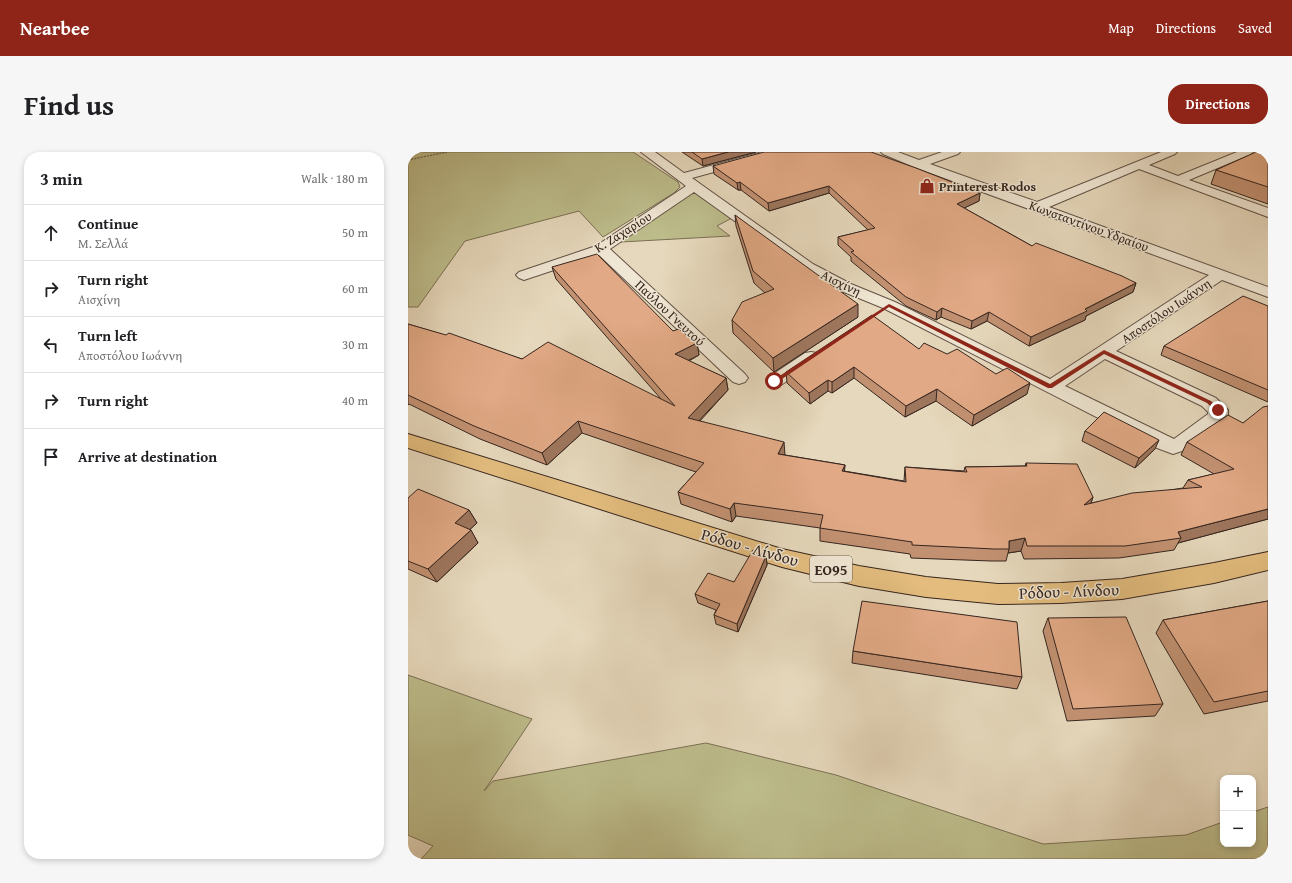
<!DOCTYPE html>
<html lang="en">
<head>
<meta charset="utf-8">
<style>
  body { margin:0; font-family:"Gentium Book Plus",serif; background:#f6f6f6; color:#202124 }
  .controls { position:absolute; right:12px; bottom:12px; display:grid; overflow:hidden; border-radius:8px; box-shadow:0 2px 6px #0003 }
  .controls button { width:36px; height:36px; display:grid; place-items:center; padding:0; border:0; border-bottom:1px solid #e0e0e0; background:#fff; color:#202124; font:20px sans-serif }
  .stop { position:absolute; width:12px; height:12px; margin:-9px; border:3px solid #8f2418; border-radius:50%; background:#fff }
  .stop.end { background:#8f2418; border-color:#fff; box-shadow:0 1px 4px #0008 }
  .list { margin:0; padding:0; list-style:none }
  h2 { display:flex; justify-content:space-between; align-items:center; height:52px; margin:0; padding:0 16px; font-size:17px }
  h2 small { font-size:13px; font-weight:400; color:#757577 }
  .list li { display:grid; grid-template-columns:26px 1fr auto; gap:12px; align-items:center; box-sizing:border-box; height:56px; padding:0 16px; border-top:1px solid #e0e0e0 }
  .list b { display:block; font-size:15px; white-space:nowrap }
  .list p { margin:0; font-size:13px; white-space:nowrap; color:#757577 }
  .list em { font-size:13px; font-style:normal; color:#757577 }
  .icon { flex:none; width:22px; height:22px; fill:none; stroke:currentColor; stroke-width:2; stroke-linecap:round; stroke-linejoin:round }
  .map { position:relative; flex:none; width:860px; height:707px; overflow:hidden; border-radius:16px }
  header { display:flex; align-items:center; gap:24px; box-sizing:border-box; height:56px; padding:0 20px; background:#8f2418; color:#fff }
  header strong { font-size:19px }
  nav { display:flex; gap:22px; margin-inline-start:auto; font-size:14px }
  .intro { display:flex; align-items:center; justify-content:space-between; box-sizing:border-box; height:96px; padding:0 24px }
  h1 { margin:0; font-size:28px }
  .button { padding:10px 18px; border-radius:16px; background:#8f2418; color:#fff; font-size:14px; font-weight:700 }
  main { display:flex; gap:24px; padding:0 24px }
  aside { flex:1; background:#fff; border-radius:16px; box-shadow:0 2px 6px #0003 }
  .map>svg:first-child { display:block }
</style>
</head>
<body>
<header>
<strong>Nearbee</strong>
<nav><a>Map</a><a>Directions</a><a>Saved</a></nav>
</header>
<div class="intro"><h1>Find us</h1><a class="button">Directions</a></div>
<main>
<aside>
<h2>3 min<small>Walk · 180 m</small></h2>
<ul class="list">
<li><svg class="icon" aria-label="ahead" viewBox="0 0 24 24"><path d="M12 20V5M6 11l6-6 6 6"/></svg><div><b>Continue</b><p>Μ. Σελλά</p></div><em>50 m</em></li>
<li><svg class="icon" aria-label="right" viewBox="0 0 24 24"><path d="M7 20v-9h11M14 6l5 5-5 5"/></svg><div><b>Turn right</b><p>Αισχίνη</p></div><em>60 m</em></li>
<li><svg class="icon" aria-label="left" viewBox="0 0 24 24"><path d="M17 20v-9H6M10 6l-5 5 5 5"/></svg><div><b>Turn left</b><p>Αποστόλου Ιωάννη</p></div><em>30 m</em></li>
<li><svg class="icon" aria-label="right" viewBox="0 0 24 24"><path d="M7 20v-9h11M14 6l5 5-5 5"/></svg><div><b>Turn right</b></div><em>40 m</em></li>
<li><svg class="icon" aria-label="arrive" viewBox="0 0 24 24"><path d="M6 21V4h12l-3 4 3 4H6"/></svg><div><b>Arrive at destination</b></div></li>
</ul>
</aside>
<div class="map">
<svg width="860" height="707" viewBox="0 0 860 707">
  <rect width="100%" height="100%" fill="#e6d8bc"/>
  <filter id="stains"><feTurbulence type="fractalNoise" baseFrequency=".005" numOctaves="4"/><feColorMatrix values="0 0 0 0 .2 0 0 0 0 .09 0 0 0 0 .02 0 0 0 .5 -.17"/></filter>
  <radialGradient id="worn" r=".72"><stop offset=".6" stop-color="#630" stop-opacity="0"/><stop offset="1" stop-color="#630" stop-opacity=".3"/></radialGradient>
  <!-- green -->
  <g fill="#bdbc8b" stroke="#7a7055">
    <polygon points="0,0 225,0 270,30 272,35 266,41 195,85 171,59 57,89 10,155 0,155"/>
    <polygon points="285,40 292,40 324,66 309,74 322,84 213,90 215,86"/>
    <polygon points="0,523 124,567 76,639 85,629 298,591 428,623 635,692 778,683 815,670 815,692 845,692 845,660 860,655 860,707 13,707 25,694 0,683"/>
  </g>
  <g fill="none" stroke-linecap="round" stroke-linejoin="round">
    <defs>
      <g id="minor">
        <path d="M233,0h14l29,21 78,-21h19l-2,2 -87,24 121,86 38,20 44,18 155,77 159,-104 -295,-108 -31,-13 -2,-2h17l21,8 23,-8h18l-2,2 -28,10 107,38 124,-50h16l-2,2 -26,11 29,11 59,-24h16l-2,2 -62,26 79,28v9l-129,-48 -90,38 219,80v10l-46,-17 -106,71 100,47 12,12v6l-3,4 -37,29 -15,5 -16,-6 -274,-140 -44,-18 -36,-20 -109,-78 -84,57 135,125 3,4 -3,4 -6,2 -6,-2 -134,-127 -75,25 -5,-2 -3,-3 3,-3 77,-26 90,-60zM697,207l97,47 6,6v2l-34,25 -109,-53z"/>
        <polygon points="403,200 409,201 412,205 409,209 373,233 367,235 361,233 358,229 361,225 397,201"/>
      </g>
      <polygon id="major" points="0,282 374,397 451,414 518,425 590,432 653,431 714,427 806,411 860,400 860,418 806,431 714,447 653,451 590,452 518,445 451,434 374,415 0,296"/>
    </defs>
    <!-- minor casing -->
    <use href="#minor" stroke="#625246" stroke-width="2"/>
    <!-- major casing -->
    <use href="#major" stroke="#36251f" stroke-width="2"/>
    <!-- path -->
    <polyline stroke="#36251f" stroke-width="1.5" stroke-dasharray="0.5 1" stroke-linecap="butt" points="0,8 39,0"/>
    <!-- minor -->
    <use href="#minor" fill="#efe6d3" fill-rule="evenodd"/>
    <!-- major -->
    <use href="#major" fill="#e3bc7e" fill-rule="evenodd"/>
  </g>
  <!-- wall -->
  <g fill="#c29172" stroke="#36251f">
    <polygon points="274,0 348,0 295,14"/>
    <polygon points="860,0 860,52 803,32 808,18"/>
    <polygon points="305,14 572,41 571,49 556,56 624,94 728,131 725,140 678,164 677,168 621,194 579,169 563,177 533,165 528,168 498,154 443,109 443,105 430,93 430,85 460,78 421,41 361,59 333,38 330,38 306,22"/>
    <polygon points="327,63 450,165 366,220 325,181 324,168 357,141 346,131 328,74"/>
    <polygon points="144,115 265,179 289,191 291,203 281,209 318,226 320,238 292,269 377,303 437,313 436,319 496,329 497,315 556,319 557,315 617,314 618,311 685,345 683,351 775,336 780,328 806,322 773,303 779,290 835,271 860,254 860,367 770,391 766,398 711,406 616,407 613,399 600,401 598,409 583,409 503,406 502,402 412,389 412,376 328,364 324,370 273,352 270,340 288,320 174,281 139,313 72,287 1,252 0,253 0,172 114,207 253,247 148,127"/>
    <polygon points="860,154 860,250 753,203 756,194"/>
    <polygon points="511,197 619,242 564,274 528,249 497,265 446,226 424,241 420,239 402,252 379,231 378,220"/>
    <polygon points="677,279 747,297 727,316 674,289"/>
    <polygon points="0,346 61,358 69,371 62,377 70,391 29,430 0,417"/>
    <polygon points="358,404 359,413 330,480 308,472 306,463 308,458 290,451 287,442 326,430"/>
    <polygon points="860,449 860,549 796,562 748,481 755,468"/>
    <polygon points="640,466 755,552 747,564 659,569 635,479"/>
    <polygon points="445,499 614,525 609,537 444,511"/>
  </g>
  <!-- shaded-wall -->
  <g fill="#9e765d" stroke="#36251f">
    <polygon points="320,0 348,0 295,14 294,7"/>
    <polygon points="332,30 333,38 330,38 329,31"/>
    <polygon points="421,34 421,41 361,59 360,51"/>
    <polygon points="572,41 571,49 548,60 549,52"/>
    <polygon points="728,131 725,140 678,164 677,168 621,194 623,185"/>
    <polygon points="450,152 450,165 366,220 365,206"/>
    <polygon points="534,156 533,165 528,168 529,160"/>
    <polygon points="581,160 579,169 563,177 564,169"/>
    <polygon points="289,191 291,203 269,214 267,202"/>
    <polygon points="446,215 446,226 424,241 424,230"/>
    <polygon points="318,226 320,238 282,278 280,266"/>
    <polygon points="420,228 420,239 402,252 401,241"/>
    <polygon points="622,231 619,242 564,274 566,263"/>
    <polygon points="529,237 528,249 497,265 498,254"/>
    <polygon points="170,269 174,281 139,313 134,301"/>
    <polygon points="751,288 747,297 727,316 731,306"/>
    <polygon points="376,290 377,303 370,302"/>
    <polygon points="437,313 436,325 434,319"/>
    <polygon points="685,345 681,357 676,353"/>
    <polygon points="326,351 328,364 324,370 322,357"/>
    <polygon points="860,357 860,367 770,391 773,386 770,380"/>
    <polygon points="61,358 69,371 55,384 47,371"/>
    <polygon points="63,378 70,391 29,430 20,417"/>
    <polygon points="617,386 613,399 600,401 601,397 601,389"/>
    <polygon points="358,404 359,413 330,480 329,472"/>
  </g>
  <!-- building -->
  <g fill="#e1a985" stroke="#36251f">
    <polygon points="284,0 320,0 294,7"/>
    <polygon points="356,0 463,0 508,16 572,41 549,52 624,94 628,91 714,124 728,131 677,157 679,159 623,185 581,160 564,169 534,156 529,160 498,145 443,100 446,99 430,85 467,76 421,34 360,51 332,30 329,31 305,14"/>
    <polygon points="848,0 860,0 860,35 808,18"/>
    <polygon points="327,63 450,152 365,206 324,168 334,150 366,137 345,119"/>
    <polygon points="189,102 265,179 271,177 289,191 267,202 318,226 280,266 376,290 370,302 437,313 434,319 498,330 497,315 559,320 557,315 619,314 618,311 669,312 685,345 676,353 724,341 794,335 780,328 826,317 779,290 820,263 835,271 855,255 860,254 860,357 770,380 773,386 717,394 619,394 617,386 601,389 601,397 586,397 504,393 504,390 412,376 415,363 326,351 322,357 270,340 296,311 170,269 134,301 66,274 0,243 0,172 38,183 41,181 114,207 140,190 267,254 144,115"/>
    <polygon points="835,144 860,154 860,238 756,194"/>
    <polygon points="464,163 511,197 516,191 539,202 549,197 588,222 599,216 622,231 566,263 529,237 498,254 446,215 424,230 420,228 401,241 378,220"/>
    <polygon points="696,260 751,288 731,306 677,279"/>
    <polygon points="10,337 61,358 47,371 63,378 20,417 0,409 0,346"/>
    <polygon points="345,398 358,404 329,472 306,463 312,452 287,442 300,421 326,430"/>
    <polygon points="454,449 609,470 614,525 445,499"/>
    <polygon points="860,449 860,539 806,550 755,468"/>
    <polygon points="718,465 755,552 665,557 640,466"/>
  </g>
  <!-- route -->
  <polygon fill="#8f2418" points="481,152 642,232 696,198 803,249 812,258 808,259 799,251 696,202 644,236 640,236 481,155 368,231 364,229"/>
  <!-- icons -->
  <defs>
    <symbol id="shop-bare" viewBox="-9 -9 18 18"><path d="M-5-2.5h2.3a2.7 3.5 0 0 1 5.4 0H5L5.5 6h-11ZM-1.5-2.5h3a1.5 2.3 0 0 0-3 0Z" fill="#8f2418" stroke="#efe6d3" stroke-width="2.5" paint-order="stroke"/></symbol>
  </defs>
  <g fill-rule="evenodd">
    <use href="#shop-bare" x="508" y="23" width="22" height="22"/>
  </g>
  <g text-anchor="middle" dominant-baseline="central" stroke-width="3" stroke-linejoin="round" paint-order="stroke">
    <!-- far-poi labels -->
    <g font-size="13" font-weight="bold" fill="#36251f" stroke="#efe6d3" text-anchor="start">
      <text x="531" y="34">Printerest Rodos</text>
    </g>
    <!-- far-street labels -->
    <g font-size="13" fill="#36251f" stroke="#efe6d3">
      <text transform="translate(681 74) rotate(20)">Κωνσταντίνου Υδραίου</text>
      <text transform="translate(215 80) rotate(-32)">Κ. Ζαχαρίου</text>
      <text transform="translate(433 131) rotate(26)">Αισχίνη</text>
      <text transform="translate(758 159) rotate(-34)">Αποστόλου Ιωάννη</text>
      <text transform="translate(262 161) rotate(43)">Παύλου Γνευτού</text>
    </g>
    <!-- shield labels -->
    <rect fill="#efe6d3" stroke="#6e5f55" stroke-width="1" x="402" y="404" width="42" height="26" rx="3"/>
    <g font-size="15" font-weight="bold" fill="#36251f">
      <text x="423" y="417">ΕΟ95</text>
    </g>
    <!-- street labels -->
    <g font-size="16" fill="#36251f" stroke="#efe6d3">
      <text transform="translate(342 395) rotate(16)">Ρόδου - Λίνδου</text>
      <text transform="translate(661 439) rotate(-2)">Ρόδου - Λίνδου</text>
    </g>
  </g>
  <rect width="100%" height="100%" filter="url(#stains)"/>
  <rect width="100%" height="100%" fill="url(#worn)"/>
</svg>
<div class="controls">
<button>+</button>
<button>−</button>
</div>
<div class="stop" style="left:366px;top:229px"></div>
<div class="stop end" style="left:810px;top:258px"></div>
</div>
</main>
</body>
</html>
